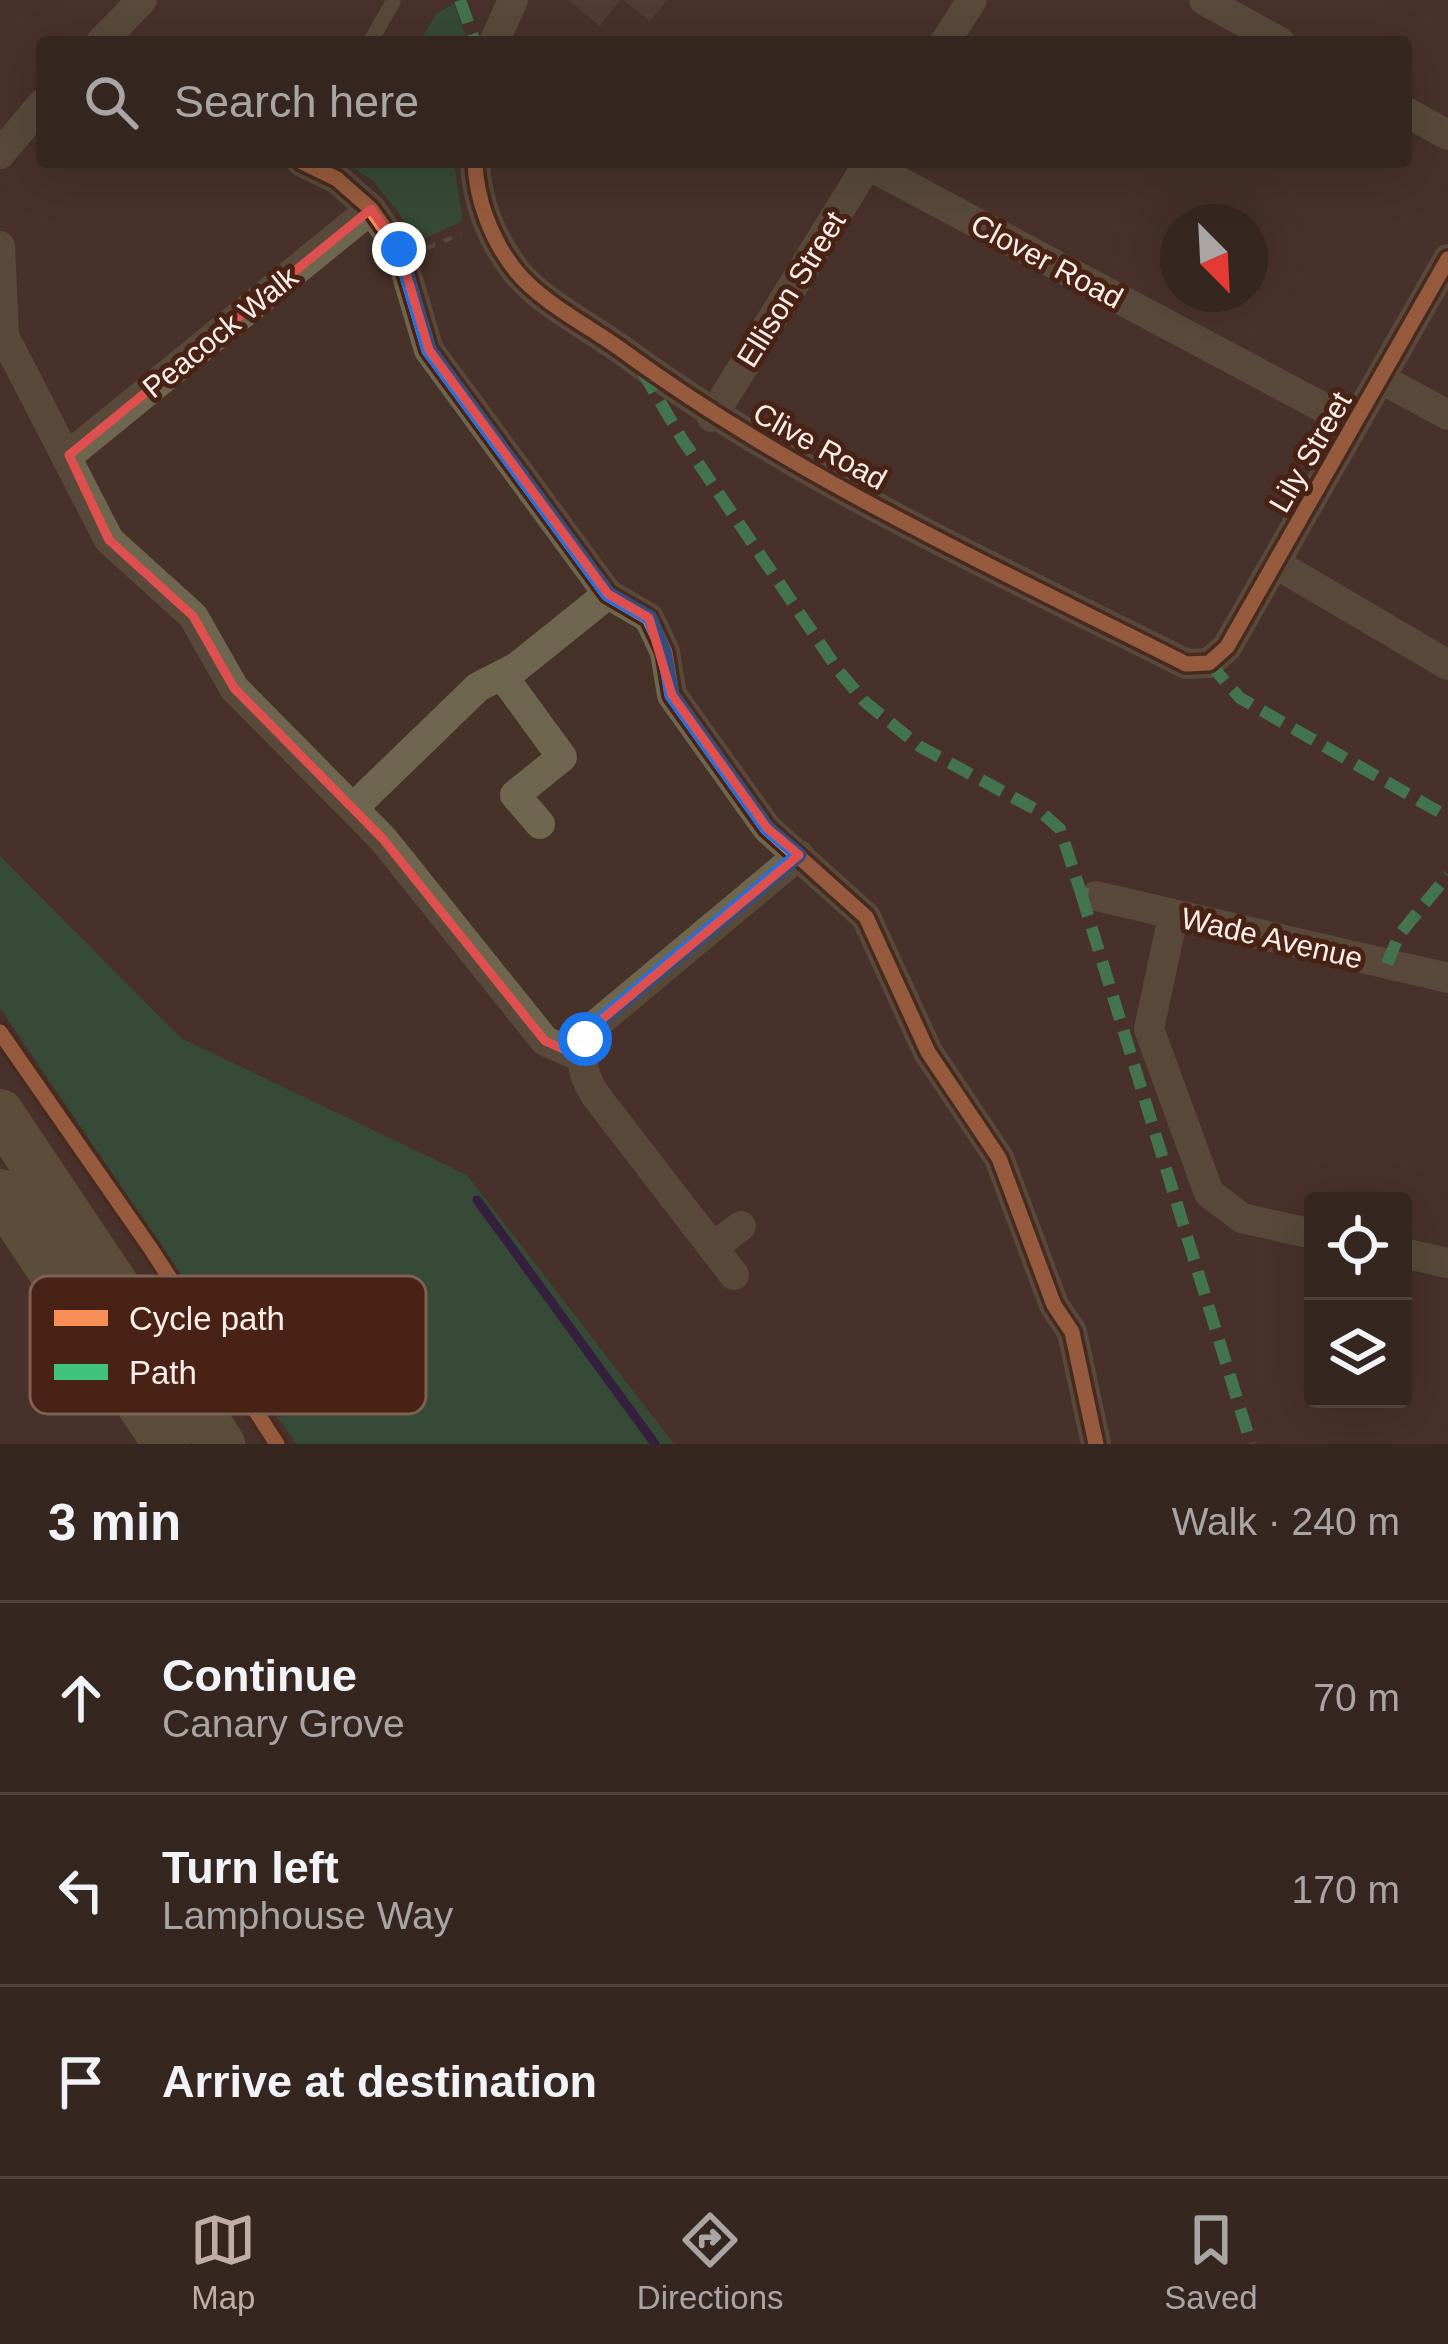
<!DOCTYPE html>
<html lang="en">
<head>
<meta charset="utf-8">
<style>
  body { margin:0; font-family:Arial,sans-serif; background:#3d2e29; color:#f1f3f6 }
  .controls { position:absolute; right:36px; bottom:36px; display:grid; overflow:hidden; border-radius:12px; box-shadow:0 12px 48px #0002 }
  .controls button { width:108px; height:108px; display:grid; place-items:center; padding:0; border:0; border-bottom:3px solid #4f433e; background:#352620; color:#f1f3f6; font:60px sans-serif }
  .compass { position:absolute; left:1160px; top:204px; width:108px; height:108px; border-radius:50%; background:#352620; box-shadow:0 12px 48px #0002; rotate:156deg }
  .stop { position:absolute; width:36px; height:36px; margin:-27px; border:9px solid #1a73e8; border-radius:50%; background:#fff }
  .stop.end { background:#1a73e8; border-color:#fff; box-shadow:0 3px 12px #0008 }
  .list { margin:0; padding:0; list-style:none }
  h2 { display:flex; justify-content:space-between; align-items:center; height:156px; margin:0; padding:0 48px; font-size:51px }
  h2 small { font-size:39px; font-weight:400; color:#aaa5a5 }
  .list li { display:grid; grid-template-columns:78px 1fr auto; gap:36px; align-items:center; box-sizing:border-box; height:192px; padding:0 48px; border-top:3px solid #4f433e }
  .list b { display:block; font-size:45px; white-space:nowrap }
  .list p { margin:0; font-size:39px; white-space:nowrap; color:#aaa5a5 }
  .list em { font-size:39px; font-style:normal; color:#aaa5a5 }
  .icon { flex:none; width:66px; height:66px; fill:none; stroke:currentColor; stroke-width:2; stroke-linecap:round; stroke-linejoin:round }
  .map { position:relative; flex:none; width:1448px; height:1444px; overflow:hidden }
  .search { position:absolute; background:#352620; box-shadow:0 12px 48px #0002; left:36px; right:36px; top:36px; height:132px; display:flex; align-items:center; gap:30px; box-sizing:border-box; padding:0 42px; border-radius:12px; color:#aaa5a5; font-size:45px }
  .sheet { height:732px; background:#352620 }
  nav { display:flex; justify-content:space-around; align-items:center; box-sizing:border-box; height:168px; border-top:3px solid #4f433e; background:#352620; font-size:33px; color:#aaa5a5 }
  nav a { display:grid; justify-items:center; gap:6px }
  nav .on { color:#bfada6 }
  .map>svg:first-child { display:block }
</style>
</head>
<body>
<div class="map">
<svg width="1448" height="1444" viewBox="0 0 1448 1444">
  <rect width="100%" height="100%" fill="#47322a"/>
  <!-- green -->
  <g fill="#246647">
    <polygon points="454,4 468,42 419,42 437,13"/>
    <polygon points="345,162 454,162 463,221 420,240 373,181"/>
    <polygon points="0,856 181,1038 467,1175 674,1444 296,1444 0,1008"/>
  </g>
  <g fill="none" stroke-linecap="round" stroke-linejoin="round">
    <!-- stream -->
    <polyline stroke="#1d0a54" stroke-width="9" points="477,1200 655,1444"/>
  </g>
  <!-- building -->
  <g fill="#5c4a44">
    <polygon points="568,0 620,0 600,26"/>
    <polygon points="623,0 667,0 650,21"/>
  </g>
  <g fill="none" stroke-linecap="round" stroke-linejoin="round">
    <!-- path -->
    <polyline stroke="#6d6453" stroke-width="4.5" stroke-dasharray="9 9" stroke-linecap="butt" points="427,248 461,234"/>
    <!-- service -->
    <polyline stroke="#6e664f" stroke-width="15" points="370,42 393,2"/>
    <!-- minor -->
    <g stroke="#6e664f" stroke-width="30">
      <polyline points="1204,0 1280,42"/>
      <polyline points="101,42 142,0"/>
      <polyline points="494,42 513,0"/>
      <polyline points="945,42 972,0"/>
      <polyline points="1406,112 1448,135"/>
      <polyline points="0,154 42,104"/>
      <polyline points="302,162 337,179 371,209 399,249 429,350 608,594 649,618 665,652 672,695 767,828 866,917 928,1052 999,1158 1054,1305 1072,1332 1096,1444"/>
      <path d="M475,162c1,38 17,79 41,109 25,31 71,54 103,77 175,129 373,218 567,316l23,-1 18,-16 221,-388"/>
      <polyline points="868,165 1354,424"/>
      <polyline points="0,246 4,336 109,540 193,616 234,688 383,839 545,1041 581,1057"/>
      <polyline points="1383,380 1448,415"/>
      <polyline points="712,417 869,162"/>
      <polyline points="69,455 371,209"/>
      <polyline points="1278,565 1448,665"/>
      <polyline points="502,675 562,757 515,795 540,824"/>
      <polyline points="353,808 478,687 517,667 608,594"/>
      <polyline points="1096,896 1448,978"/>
      <polyline points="1173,916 1149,1029 1209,1193 1242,1218 1313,1234"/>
      <polyline points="713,1247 741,1226"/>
      <polyline points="1403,1253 1448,1263"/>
      <path d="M734,1275l-138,-179c-16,-24 -19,-45 -2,-70l205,-171"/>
    </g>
    <!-- trunk -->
    <g stroke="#756d4e" stroke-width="48">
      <polyline points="0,1113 221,1444"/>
      <polyline points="0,1193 167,1444"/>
    </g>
    <!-- quiet -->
    <g stroke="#40c37c" stroke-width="12" stroke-dasharray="24 12" stroke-linecap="butt">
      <polyline points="460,0 475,42"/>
      <polyline points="642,371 682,439 838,670 864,701 919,746 1042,813 1060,829 1081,893 1096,896"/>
      <polyline points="1209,663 1240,698 1448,817"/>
      <polyline points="1081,893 1251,1444"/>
      <polyline points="1387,964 1399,935 1448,875"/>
    </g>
    <defs>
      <g id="cycleway">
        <polyline points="302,162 337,179 371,209 399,249 429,350 608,594 649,618 665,652 672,695 767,828 866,917 928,1052 999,1158 1054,1305 1072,1332 1096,1444"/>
        <path d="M475,162c1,38 17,79 41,109 25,31 71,54 103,77 175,129 373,218 567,316l23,-1 18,-16 221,-388"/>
        <polyline points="0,1032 151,1249 277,1444"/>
      </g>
    </defs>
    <!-- cycleway casing -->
    <use href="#cycleway" stroke="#482214" stroke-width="22"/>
    <!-- cycleway -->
    <use href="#cycleway" stroke="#f78f57" stroke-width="15"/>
  </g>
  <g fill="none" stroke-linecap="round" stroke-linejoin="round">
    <!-- route -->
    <polyline stroke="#1a73e8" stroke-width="15" points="399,249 429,350 608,594 650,618 664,652 672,695 767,828 799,855 594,1026 585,1039"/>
  </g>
  <!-- marked area -->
  <path d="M0 0H1448V1444H0ZM371,209l28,40 30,101 179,244 41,24 23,77 95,133 32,27 -205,171 -13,31 -36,-16 -162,-202 -149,-151 -41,-72 -84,-76 -40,-85z" fill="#47322a" fill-opacity=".55" fill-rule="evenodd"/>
  <path fill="none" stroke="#de504f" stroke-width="9" stroke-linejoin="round" d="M371,209l28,40 30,101 179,244 41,24 23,77 95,133 32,27 -205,171 -13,31 -36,-16 -162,-202 -149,-151 -41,-72 -84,-76 -40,-85z"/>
  <g text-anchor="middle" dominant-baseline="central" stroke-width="10" stroke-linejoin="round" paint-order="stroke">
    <!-- street labels -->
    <g font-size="30" fill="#ffefe9" stroke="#482214">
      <text transform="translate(1047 261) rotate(28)">Clover Road</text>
      <text transform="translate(791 289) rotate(-58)">Ellison Street</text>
      <text transform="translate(220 332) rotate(-39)">Peacock Walk</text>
      <text transform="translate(820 446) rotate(29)">Clive Road</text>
      <text transform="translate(1310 452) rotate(-60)">Lily Street</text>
      <text transform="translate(1272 938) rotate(13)">Wade Avenue</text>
    </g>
  </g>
  <!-- legend -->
  <rect x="30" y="1276" width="396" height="138" rx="18" fill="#482214" stroke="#7f6054" stroke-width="3"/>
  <rect x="54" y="1310" width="54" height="16" fill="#f78f57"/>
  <rect x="54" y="1364" width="54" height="16" fill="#40c37c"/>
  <g font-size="33" fill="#ffefe9">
    <text x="129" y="1330">Cycle path</text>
    <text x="129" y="1384">Path</text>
  </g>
</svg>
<div class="controls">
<button><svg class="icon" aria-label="locate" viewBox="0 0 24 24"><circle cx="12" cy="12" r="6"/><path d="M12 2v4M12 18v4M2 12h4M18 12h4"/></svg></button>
<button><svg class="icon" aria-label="layers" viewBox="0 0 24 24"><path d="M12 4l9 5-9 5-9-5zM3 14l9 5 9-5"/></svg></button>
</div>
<svg class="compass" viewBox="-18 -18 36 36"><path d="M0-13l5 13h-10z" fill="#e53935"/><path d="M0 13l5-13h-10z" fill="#aaa5a5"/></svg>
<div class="stop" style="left:585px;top:1039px"></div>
<div class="stop end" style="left:399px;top:249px"></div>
<div class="search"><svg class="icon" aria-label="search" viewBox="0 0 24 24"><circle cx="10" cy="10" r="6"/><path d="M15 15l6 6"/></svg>Search here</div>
</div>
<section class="sheet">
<h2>3 min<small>Walk · 240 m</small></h2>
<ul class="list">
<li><svg class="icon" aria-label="ahead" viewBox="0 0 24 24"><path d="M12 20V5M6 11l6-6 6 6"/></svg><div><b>Continue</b><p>Canary Grove</p></div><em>70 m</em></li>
<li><svg class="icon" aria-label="left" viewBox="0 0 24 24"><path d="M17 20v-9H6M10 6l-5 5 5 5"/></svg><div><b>Turn left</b><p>Lamphouse Way</p></div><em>170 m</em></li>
<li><svg class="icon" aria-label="arrive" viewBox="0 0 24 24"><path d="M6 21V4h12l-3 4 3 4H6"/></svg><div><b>Arrive at destination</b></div></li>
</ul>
</section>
<nav>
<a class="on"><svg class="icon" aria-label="map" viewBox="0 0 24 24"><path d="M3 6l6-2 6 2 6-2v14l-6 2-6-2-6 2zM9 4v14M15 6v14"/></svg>Map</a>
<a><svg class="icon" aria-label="directions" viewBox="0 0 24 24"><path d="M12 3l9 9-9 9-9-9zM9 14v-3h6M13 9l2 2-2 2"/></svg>Directions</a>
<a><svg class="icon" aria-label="saved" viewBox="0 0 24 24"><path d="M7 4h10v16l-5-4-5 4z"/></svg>Saved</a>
</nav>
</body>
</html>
